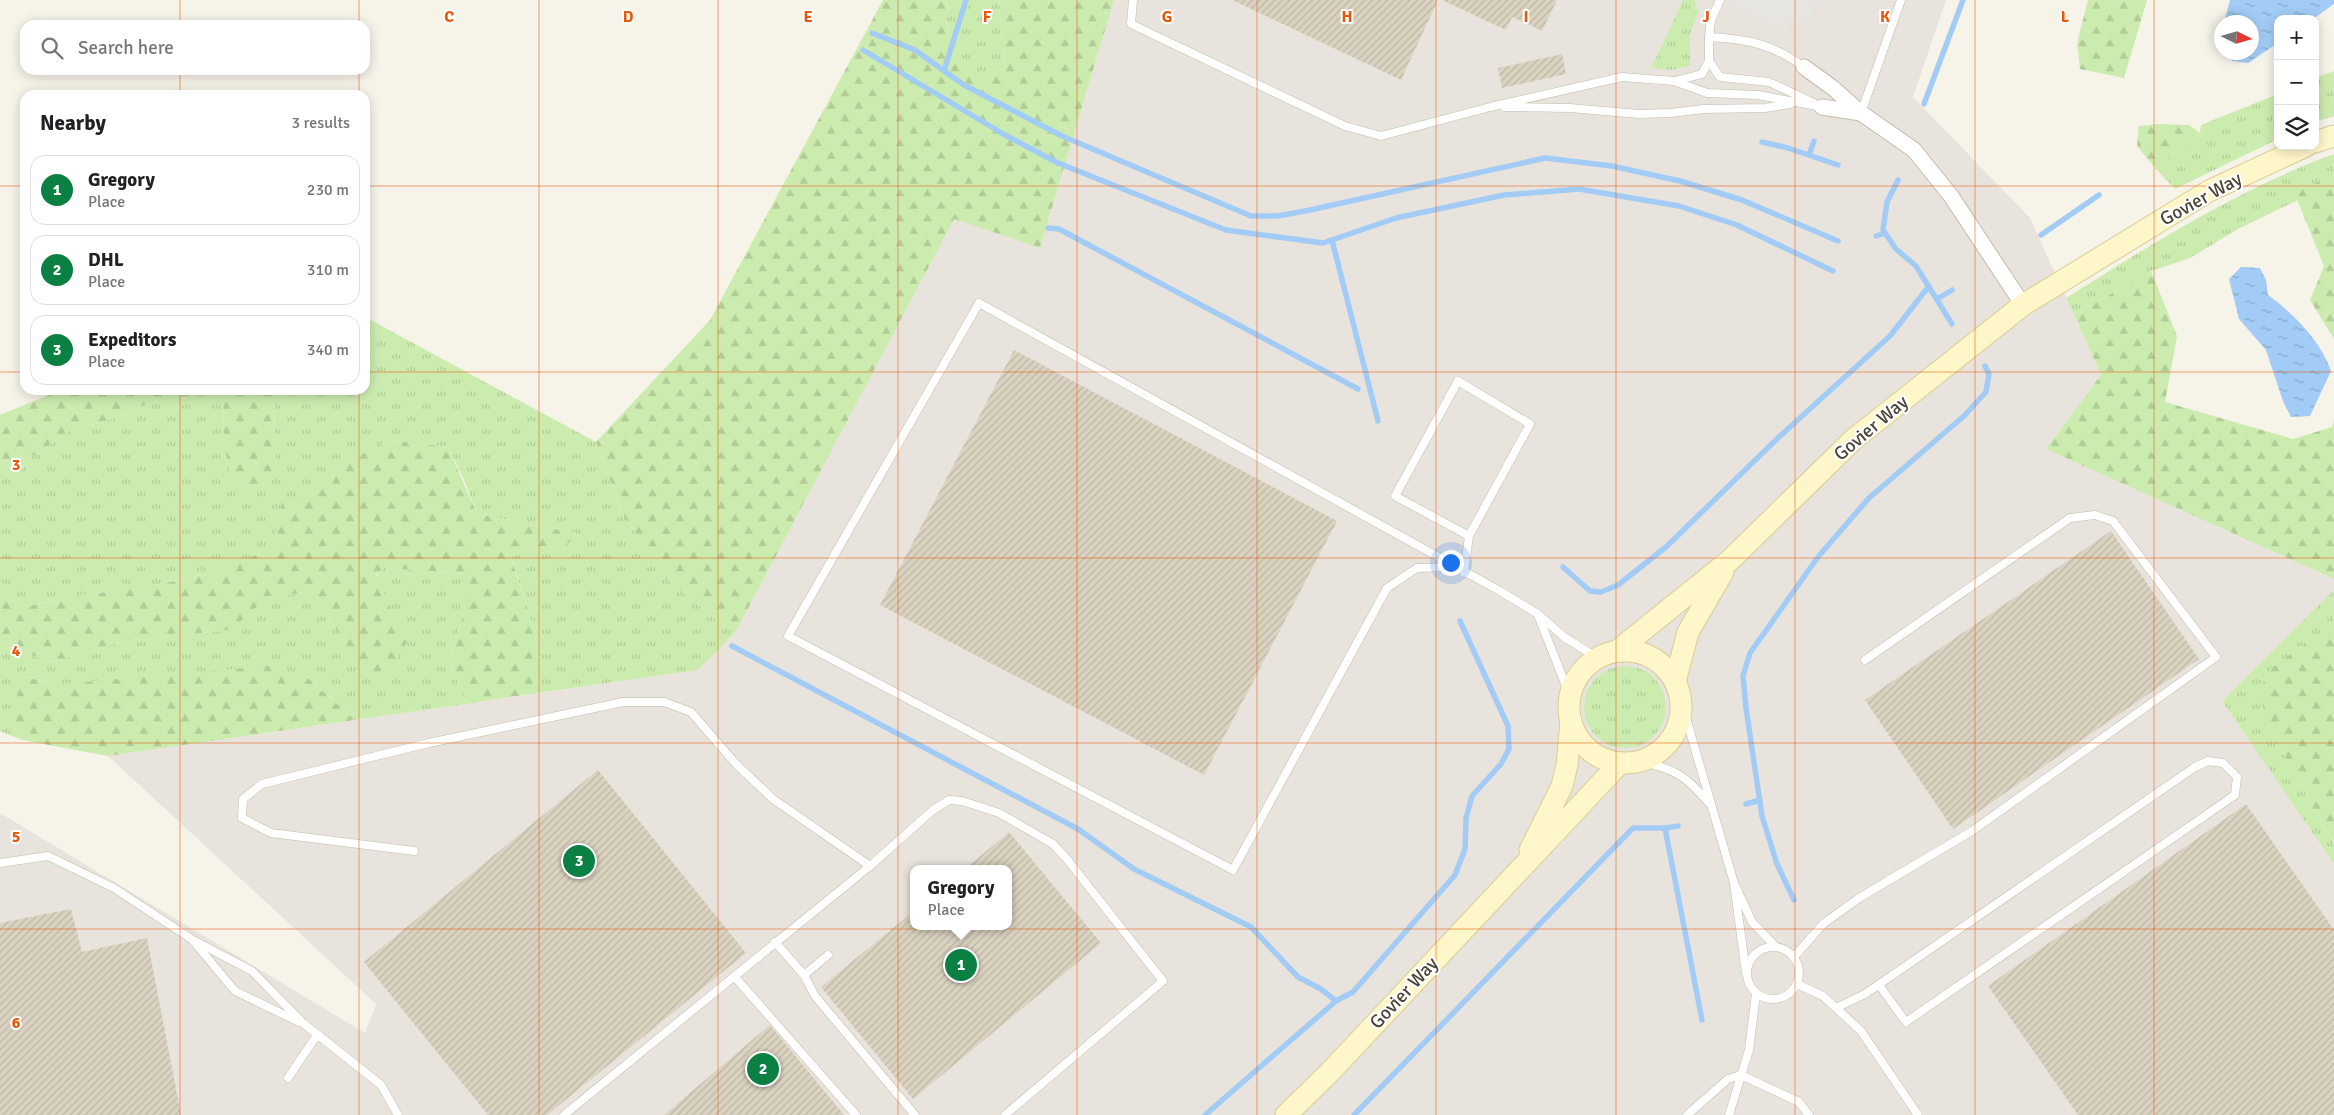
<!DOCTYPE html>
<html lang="en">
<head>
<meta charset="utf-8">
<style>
  body { margin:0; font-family:Signika,sans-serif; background:#f2f2f2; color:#202124 }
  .controls { position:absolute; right:15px; top:15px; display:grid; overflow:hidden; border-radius:10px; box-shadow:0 2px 12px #0003 }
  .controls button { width:45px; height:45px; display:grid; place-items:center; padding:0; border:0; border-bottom:1px solid #e0e0e0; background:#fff; color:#202124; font:25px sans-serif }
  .compass { position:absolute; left:2214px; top:15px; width:45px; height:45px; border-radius:50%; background:#fff; box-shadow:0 2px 12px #0003; rotate:95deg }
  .you { position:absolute; left:1450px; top:562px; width:18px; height:18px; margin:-12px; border:4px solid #fff; border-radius:50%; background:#1a73e8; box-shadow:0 0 0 8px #1a73e833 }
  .badge { display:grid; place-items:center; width:32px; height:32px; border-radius:50%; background:#0b8043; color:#fff; font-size:16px; font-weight:700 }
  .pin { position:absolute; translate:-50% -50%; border:2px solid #fff; box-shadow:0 1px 5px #0006 }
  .popup { position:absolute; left:910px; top:865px; width:102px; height:65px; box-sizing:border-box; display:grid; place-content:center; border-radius:10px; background:#fff; filter:drop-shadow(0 1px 4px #0005); font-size:16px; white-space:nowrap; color:#757577 }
  .popup b { font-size:19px; color:#202124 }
  .popup::after { content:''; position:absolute; left:50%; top:100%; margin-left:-10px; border:10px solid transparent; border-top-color:#fff }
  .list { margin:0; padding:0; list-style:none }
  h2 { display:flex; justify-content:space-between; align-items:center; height:65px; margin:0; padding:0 20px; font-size:21px }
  h2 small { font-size:16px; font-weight:400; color:#757577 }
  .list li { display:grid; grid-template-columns:32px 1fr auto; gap:15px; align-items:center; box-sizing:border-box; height:70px; margin:0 10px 10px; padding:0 10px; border:1px solid #e0e0e0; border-radius:15px }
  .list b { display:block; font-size:19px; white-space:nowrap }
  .list p { margin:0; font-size:16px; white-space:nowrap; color:#757577 }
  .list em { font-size:16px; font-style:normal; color:#757577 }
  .icon { flex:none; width:28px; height:28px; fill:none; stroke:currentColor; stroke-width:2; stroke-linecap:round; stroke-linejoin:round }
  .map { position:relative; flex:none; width:2334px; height:1115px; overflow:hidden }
  .search { position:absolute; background:#fff; box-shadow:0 2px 12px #0003; left:20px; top:20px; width:350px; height:55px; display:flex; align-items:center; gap:12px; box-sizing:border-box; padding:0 18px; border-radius:15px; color:#757577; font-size:19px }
  .panel { position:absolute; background:#fff; box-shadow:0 2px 12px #0003; left:20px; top:90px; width:350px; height:305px; border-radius:15px }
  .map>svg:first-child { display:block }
</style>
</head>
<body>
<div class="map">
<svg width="2334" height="1115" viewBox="0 0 2334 1115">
  <defs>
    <pattern id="grass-tufts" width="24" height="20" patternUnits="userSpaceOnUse" patternTransform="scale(1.25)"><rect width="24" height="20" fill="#ccecaf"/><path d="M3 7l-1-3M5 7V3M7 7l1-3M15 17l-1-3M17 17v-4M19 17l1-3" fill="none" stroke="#b1cc97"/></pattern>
    <pattern id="forest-firs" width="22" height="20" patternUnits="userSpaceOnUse" patternTransform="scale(1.25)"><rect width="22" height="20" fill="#ccecaf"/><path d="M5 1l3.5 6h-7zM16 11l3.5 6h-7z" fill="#b1cc97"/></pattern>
    <pattern id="water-ripples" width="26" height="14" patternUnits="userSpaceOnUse" patternTransform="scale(1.25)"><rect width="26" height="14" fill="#a2ccf6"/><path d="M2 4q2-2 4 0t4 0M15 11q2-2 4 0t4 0" fill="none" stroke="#86a7c8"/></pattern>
    <pattern id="building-hatch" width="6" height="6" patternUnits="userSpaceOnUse" patternTransform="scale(1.25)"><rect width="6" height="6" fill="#dbd3c0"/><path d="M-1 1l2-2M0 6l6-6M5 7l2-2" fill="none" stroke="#bdb6a6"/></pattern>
  </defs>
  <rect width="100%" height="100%" fill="#f6f3e9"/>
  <!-- industrial -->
  <path fill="#e8e4dd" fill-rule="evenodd" d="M1114,0h832l-33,97 117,121 71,157 -54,74 287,130v11l-112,111 112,163v251h-2334v-302l365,220 11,-29 -268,-248 590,-86 37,-37 219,-415 86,30zM914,869h94v57h-94z"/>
  <!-- grass -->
  <g fill="url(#grass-tufts)">
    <polygon points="948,0 998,0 1004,42 1005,73 980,76 964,61 946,28"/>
    <polygon points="1683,0 1693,0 1697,2 1695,8 1699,11 1690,35 1690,66 1672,70 1651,68"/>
    <polygon points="2334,71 2334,116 2315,122 2315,78"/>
    <polygon points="2278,94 2278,139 2175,189 2155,168 2200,133 2201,125"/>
    <path d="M2334,154v21l-39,17 3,8 -60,29 -48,29 -39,13 -77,44 -8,-17c85,-54 173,-109 268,-144z"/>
    <polygon points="365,317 596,442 623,515 664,576 711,616 735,633 698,670 531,694 540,667 534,629 511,556 543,546 564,550 576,533 477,514 464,480 448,447 390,440 344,463 311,496 283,496 274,548 212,573 146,587 75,596 28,606 4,599 0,586 0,463 35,455 69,431 112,419 152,402 188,397 214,390 223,390 224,437 276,473 274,406 282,390 365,390"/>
    <polygon points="384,568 464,574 464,612 449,660 466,704 355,720 309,679 60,684 25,677 9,719 22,740 0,731 0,641 9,647 52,662 124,641 229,630 268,597 300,593 328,616 369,678 407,642 376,577"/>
    <polygon points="2334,590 2334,624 2271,668 2268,727 2334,844 2334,864 2222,701"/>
    <circle cx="1625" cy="707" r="41"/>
  </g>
  <!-- forest -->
  <g fill="url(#forest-firs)">
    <polygon points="883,0 948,0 946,28 964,61 980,76 1005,73 1004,42 998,0 1114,0 1040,248 954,219 735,633 711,616 664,576 623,515 596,442 710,320"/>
    <polygon points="2088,0 2147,0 2124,78 2080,69 2077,43"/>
    <polygon points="2158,124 2189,125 2200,133 2155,168 2137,146 2139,126"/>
    <polygon points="2334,175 2334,339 2310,300 2324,266 2294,192"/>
    <polygon points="2151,271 2177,336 2165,402 2293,439 2332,427 2334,420 2334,579 2046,449 2101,375 2074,315"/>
    <polygon points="61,390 214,390 188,397 152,402 112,419 69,431 35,455 0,463 0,415"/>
    <polygon points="223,390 282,390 274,406 276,473 261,490 250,489 229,472 224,437"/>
    <polygon points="390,440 448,447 477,514 576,533 564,550 543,546 511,557 534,629 540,667 531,694 466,704 449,660 464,612 464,574 384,568 376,576 407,642 388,672 368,678 328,616 300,593 268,597 230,630 124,641 52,662 9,647 0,641 0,586 4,599 28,606 75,596 146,587 212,573 273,548 283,496 311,496 344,463"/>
    <polygon points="2334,624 2334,844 2268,727 2259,691 2271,668"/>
    <polygon points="269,666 309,679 355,720 108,756 22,740 9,719 24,677 60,684"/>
  </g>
  <!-- parking -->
  <polygon fill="#e7e5e1" points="1723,0 1816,0 1805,23 1791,16 1785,30"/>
  <!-- water -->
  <g fill="url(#water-ripples)">
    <polygon points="2230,0 2334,0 2334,4 2313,19 2278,19 2278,43 2248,63 2232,61 2227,53 2252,52 2252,22 2224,22"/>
    <path d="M2241,267l19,1 6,12 2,15c25,18 53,46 63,76l-21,45 -19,1 -8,-16 -17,-51 -27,-31 -10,-40z"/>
  </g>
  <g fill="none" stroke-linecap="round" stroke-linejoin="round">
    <!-- stream -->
    <g stroke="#a2ccf6" stroke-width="5.5">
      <polyline points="872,33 915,50 964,85 1062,136 1251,216 1278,216 1310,210 1545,158 1612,166 1680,181 1742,200 1838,241"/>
      <polyline points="863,50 1005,135 1058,163 1226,230 1323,243 1396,218 1504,195 1579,189 1679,206 1737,225 1833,271"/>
      <polyline points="944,71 966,0"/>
      <polyline points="1924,104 1963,0"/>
      <polyline points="1762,142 1788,148 1838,165"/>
      <polyline points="1809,155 1814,141"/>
      <polyline points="1898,180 1887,202 1883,230 1896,249 1916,266 1952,324"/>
      <polyline points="1048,228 1059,229 1358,389"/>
      <polyline points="2041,235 2099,195"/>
      <polyline points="1876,236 1885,233"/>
      <polyline points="1332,240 1378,421"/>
      <polyline points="1937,299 1952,290"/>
      <polyline points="1563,567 1590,591 1601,592 1618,585 1666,547 1779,437 1890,336 1929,286"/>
      <polyline points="732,646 1078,829 1134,869 1251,927 1298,977 1321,989 1336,1001"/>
      <polyline points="1746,804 1760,800"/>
      <polyline points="1665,828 1702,1020"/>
      <polyline points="1794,900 1777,864 1762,816 1746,708 1743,676 1750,653 1818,557 1869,498 1965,415 1986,392 1989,374 1985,366"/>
      <polyline points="1205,1115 1336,1001 1353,992 1455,875 1465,849 1466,818 1472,796 1501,764 1509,749 1508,726 1460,621"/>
      <polyline points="1354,1115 1633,828 1665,828 1678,826"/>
    </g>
  </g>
  <!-- building -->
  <g fill="url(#building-hatch)">
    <polygon points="1232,0 1438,0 1401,80"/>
    <polygon points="1442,0 1557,0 1542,31 1512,17 1506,30"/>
    <polygon points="1562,54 1566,74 1502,88 1498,68"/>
    <polygon points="1014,350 1337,521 1204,775 880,605"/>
    <polygon points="2111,531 2199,659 1953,829 1865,700"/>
    <polygon points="598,770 746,953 547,1115 488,1115 364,962"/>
    <polygon points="2246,804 2334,930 2334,1115 2078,1115 1988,986"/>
    <polygon points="1009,832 1101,943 913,1099 821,987 914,911 914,926 1008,926 1008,869 965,869"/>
    <polygon points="71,909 82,952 147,938 181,1115 0,1115 0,923"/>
    <polygon points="770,1025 844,1115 664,1115"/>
  </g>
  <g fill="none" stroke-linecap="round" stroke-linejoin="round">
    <defs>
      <g id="lane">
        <polyline points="1133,0 1131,24 1345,126 1381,136 1490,107 1622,77 1674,81 1707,93 1758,95 1822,107"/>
        <polyline points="1709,37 1711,20 1720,0"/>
        <path d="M1804,67c-32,-23 -56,-28 -95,-30v24l11,16 49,5 45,21"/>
        <polyline points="1675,81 1702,74 1709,61"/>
        <polyline points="1505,107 1570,108 1639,114 1670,113 1704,109 1765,108 1790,104"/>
        <polyline points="1861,113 1901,0"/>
        <polyline points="1453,567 1417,568 1387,588 1233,870 788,636 979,303 1500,591 1538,614 1564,637 1598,658"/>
        <polyline points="1464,573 1469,536 1530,424 1458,381 1395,496 1469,536"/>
        <polyline points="1538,615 1570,696"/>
        <polyline points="1680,697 1734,883"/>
        <path d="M1637,761c37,7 48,14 72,42"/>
        <polyline points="414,851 271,833 242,818 243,799 262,784 429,743 623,702 664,702 691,712 736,764 773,799 870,866"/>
        <polyline points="0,863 48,856 114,888 193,940 252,971 303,1023 381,1085 398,1115"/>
        <polyline points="775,942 804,975 815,996 915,1115"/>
        <polyline points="195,943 235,991 299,1022"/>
        <circle cx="1773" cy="973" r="26"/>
        <polyline points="1794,957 1823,924 1859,898 1972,831 2216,657 2113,521 2095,515 2070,518 1865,660"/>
        <polyline points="1746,973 1734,883 1752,922 1776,947"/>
        <polyline points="804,975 828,955"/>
        <polyline points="734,976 856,1115"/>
        <polyline points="1797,984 1823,996 1861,1031 1918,1115"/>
        <polyline points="1836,1008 1865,994 2195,767 2208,761 2223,763 2237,777 2235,795 1906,1022 1879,985"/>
        <polyline points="288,1078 317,1035"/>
        <polyline points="564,1115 870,866 933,810 949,800 962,801 999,813 1053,844 1066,858 1163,981 1005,1115"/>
        <polyline points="1687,1115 1728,1079 1741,1075 1799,1102 1809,1115"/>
        <polyline points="1729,1115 1749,1050 1756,994"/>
      </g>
      <g id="street">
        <polyline points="1804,67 1833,88 1861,113 1914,150 1951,196 2023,305"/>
        <polyline points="1822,107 1861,113"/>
      </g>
      <g id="secondary">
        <polyline points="2315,142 2334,136"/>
        <polyline points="1617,651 1729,561 1854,439 2023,305 2209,191 2306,146"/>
        <circle cx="1625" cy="707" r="56"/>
        <polyline points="1675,682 1688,632 1723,572"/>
        <polyline points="1530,850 1562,786 1567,765 1571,721"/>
        <polyline points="1286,1115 1330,1072 1620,763"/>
      </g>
    </defs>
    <!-- lane casing -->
    <use href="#lane" stroke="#c2bcab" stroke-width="9"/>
    <!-- street casing -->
    <use href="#street" stroke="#c2bcab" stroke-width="17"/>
    <!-- secondary casing -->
    <use href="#secondary" stroke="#d9cc96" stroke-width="23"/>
    <!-- lane -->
    <use href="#lane" stroke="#fff" stroke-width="8"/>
    <!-- street -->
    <use href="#street" stroke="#fff" stroke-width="15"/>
    <!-- secondary -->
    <use href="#secondary" stroke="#fff7ca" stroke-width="21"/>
  </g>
  <!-- grid -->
  <path fill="none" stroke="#e8590c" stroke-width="1" stroke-opacity="0.55" d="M180,0v25M359,0v25M539,0v1115M718,0v1115M898,0v1115M1077,0v1115M1257,0v1115M1436,0v1115M1616,0v1115M1795,0v1115M1975,0v1115M2154,0v1115M180,70v25M359,70v25M0,186h25M365,186h1969M0,372h25M365,372h1969M180,390v725M359,390v725M0,558h2334M0,743h2334M0,929h2334"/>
  <g text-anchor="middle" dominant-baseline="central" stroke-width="4" stroke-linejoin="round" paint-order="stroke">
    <!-- street labels -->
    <g font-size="19" fill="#4a4437" stroke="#fff">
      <text transform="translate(2201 199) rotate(-29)">Govier Way</text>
      <text transform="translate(1871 428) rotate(-40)">Govier Way</text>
      <text transform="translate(1404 993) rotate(-47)">Govier Way</text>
    </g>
  </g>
  <g font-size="16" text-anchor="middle" font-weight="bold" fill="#e8590c" stroke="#fff" stroke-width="4" stroke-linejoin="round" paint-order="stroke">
    <text x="449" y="22">C</text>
    <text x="628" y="22">D</text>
    <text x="808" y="22">E</text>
    <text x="987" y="22">F</text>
    <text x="1167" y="22">G</text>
    <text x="1347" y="22">H</text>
    <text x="1526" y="22">I</text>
    <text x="1706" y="22">J</text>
    <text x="1885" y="22">K</text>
    <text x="2065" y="22">L</text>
    <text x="16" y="470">3</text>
    <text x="16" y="656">4</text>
    <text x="16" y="842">5</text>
    <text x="16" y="1028">6</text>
  </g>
</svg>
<div class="controls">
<button>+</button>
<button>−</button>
<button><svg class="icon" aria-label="layers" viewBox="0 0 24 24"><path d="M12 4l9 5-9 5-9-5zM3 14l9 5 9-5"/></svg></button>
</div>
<svg class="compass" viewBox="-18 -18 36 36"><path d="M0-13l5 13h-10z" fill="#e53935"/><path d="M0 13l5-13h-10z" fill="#757577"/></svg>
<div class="you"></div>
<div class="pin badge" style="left:961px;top:965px">1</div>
<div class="popup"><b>Gregory</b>Place</div>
<div class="pin badge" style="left:763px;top:1069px">2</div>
<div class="pin badge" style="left:579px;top:861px">3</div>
<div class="search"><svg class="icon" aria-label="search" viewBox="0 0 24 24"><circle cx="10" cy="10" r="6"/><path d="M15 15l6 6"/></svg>Search here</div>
<section class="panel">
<h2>Nearby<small>3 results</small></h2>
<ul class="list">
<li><span class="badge">1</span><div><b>Gregory</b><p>Place</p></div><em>230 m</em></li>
<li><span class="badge">2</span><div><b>DHL</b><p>Place</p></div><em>310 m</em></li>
<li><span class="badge">3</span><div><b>Expeditors</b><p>Place</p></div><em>340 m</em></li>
</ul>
</section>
</div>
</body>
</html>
